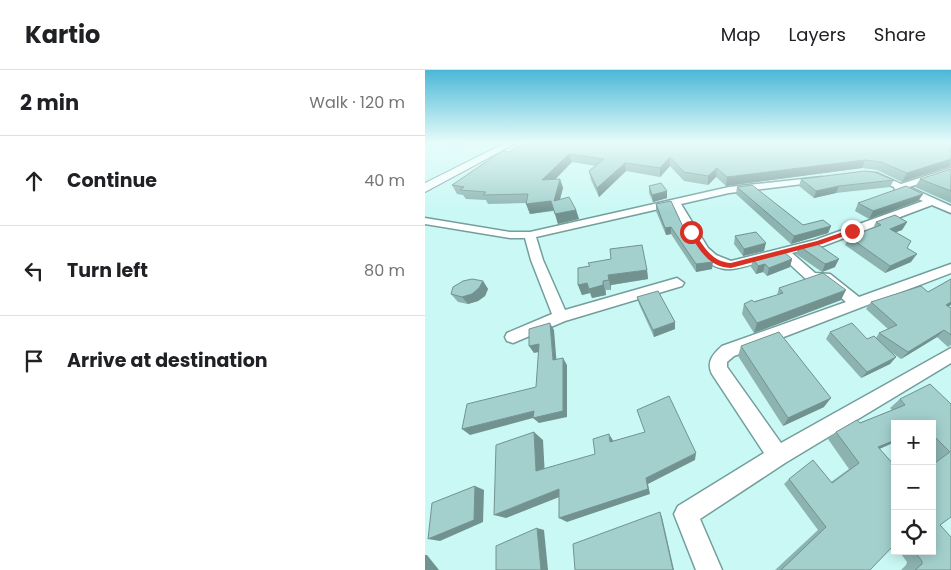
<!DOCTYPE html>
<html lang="en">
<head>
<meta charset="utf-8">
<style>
  body { margin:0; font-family:Poppins,sans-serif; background:#f2f2f2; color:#202124 }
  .controls { position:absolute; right:15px; bottom:15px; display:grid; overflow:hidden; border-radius:0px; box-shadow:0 2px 12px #0003 }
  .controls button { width:45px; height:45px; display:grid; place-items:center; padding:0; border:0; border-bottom:1px solid #e0e0e0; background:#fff; color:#202124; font:25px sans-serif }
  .stop { position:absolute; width:15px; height:15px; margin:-11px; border:4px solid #d93025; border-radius:50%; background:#fff }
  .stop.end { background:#d93025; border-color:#fff; box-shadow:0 1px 5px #0008 }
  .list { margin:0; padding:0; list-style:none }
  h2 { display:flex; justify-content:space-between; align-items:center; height:65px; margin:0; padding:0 20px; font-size:21px }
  h2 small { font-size:16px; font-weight:400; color:#757577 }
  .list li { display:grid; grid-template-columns:32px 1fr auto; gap:15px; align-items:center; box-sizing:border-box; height:90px; padding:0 20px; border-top:1px solid #e0e0e0 }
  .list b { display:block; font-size:19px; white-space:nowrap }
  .list em { font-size:16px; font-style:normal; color:#757577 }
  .icon { flex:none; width:28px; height:28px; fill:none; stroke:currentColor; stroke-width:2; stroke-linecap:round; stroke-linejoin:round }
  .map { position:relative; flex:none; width:526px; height:500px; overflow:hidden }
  header { display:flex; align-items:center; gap:30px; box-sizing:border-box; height:70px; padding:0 25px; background:#fff; border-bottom:1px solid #e0e0e0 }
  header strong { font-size:24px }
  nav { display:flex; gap:28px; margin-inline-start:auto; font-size:18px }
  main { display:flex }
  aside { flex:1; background:#fff }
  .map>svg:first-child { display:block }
</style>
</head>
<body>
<header>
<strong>Kartio</strong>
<nav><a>Map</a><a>Layers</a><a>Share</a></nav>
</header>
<main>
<aside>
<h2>2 min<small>Walk · 120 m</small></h2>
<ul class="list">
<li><svg class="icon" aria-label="ahead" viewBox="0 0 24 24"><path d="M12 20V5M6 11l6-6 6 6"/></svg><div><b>Continue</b></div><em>40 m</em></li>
<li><svg class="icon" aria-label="left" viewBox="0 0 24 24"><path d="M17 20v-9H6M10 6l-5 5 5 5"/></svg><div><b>Turn left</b></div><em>80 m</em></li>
<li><svg class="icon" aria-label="arrive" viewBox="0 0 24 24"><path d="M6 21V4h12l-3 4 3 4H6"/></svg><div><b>Arrive at destination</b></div></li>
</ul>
</aside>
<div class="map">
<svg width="526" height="500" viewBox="0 0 526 500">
  <rect width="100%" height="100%" fill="#c9f8f5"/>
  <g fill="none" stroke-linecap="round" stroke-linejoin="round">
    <defs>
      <path id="minor" d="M526,98v6l-42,13 42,19v7l-19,-8 -109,41 -31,7 23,20 15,1 29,23 92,-33v9l-217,83 -7,6v5l54,76 170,-95v15l-166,100 -85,56 22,51h-26l-22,-56 4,-8 86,-53 -52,-79c-6,-12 1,-20 10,-28l124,-44 -24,-21 -15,-1 -26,-24c-16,4 -33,11 -49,13 -33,3 -49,-40 -60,-63l-136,31 7,23 22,50 112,-32 7,5 -2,3 -117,35 -52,22 -6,-2 -2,-4 2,-4 45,-19 -21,-54 -6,-22h-15l-85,-14v-6l85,14h20l199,-45 93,-10v4l-3,1 -90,11 -48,11 27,44 8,7 15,6 84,-21 108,-39 -28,-11 -1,-3 -23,-10v-4h6l24,11z"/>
      <polygon id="major" points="82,72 93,72 0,122 0,113"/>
    </defs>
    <!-- minor casing -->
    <use href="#minor" stroke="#739e9c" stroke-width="3"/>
    <!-- major casing -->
    <use href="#major" stroke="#739e9c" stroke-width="2"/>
    <!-- minor -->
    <use href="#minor" fill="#fff" fill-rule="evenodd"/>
    <!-- major -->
    <use href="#major" fill="#fff" fill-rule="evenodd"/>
  </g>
  <!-- wall -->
  <g fill="#8cb3b0">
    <polygon points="4,72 39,72 31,75"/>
    <polygon points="271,72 287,74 526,72 526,97 477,112 452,100 437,98 301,116 291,107 283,115 259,111 245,96 235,107 201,101 174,127 166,110 164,101 171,96 147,92 130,109 135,109 138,118 135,129 151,140 154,149 133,154 129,141 105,144 101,133 63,134 61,130 41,129 38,125 32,124 27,115 84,82"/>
    <polygon points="526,99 526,133 490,117 495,109"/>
    <polygon points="376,109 469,110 465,117 411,123 389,128 374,116"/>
    <polygon points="224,116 242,121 242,128 228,132 224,123"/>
    <polygon points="312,117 378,155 406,156 403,163 366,174 311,124"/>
    <polygon points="498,124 493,131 444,149 430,141 433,133"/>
    <polygon points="231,134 287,199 271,202 246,164 241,165 231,141"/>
    <polygon points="451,152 482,152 477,160 471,162 482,178 486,192 460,203 420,175 424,167 448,158"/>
    <polygon points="310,166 339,181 318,186 309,174"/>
    <polygon points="374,176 410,197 397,202 371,184"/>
    <polygon points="328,189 367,189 365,197 342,206 338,202 331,204 326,197"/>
    <polygon points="222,200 223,209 186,215 186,220 181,220 181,225 167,228 165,223 157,225 153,215"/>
    <polygon points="526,209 526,235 523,236 526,238 526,275 523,277 512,267 476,289 466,282 471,287 465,294 436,308 401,269 405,262 442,269 451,268 454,263 463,259 441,239 446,232 503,222"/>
    <polygon points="58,211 63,219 60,226 53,231 43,234 33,232 26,224"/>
    <polygon points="354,218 416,230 329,263 317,244 319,234 352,225"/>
    <polygon points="212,227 250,259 229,267 214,234"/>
    <polygon points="316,276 399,337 358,356 313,286"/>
    <polygon points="475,329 526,334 526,447 515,455 526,500 476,500 481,495 482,492 474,481 507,481 507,391 511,389 507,385 507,354 470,354 470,372 454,379 470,396 470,476 469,475 445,500 350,500 393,460 359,414 364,409 406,412 424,399 403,369 411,362 467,340 465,338"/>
  </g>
  <!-- shaded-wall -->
  <g fill="#729290">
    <polygon points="29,72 39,72 31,75"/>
    <polygon points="144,84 147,92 121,119 117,110"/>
    <polygon points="245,87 245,96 235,107 235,98"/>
    <polygon points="526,89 525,96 477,112 482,103"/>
    <polygon points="440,90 437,98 301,116 302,107"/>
    <polygon points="200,93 201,101 174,127 172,118"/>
    <polygon points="292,98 291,107 283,115 283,106"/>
    <polygon points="135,109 138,118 132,140 129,131"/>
    <polygon points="414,116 411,123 389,128 391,121"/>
    <polygon points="242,121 242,128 228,132 227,125"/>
    <polygon points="498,124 493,131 444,149 448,141"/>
    <polygon points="126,131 129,140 105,144 101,134"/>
    <polygon points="151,140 154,149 133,154 130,144"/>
    <polygon points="482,152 477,160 461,166 465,159"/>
    <polygon points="406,156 403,163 366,174 369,166"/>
    <polygon points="246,157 246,164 241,165 240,158"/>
    <polygon points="341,173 339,181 318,186 319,179"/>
    <polygon points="492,184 486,192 460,203 465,196"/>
    <polygon points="367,189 365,197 342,206 344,198"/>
    <polygon points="414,189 410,197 397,202 400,194"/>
    <polygon points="288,192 287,199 271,202 271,194"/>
    <polygon points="340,194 338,202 331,204 333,196"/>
    <polygon points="222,200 223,209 186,215 186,220 183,205"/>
    <polygon points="58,211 63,219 60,226 53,231 43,234 37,227"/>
    <polygon points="178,211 181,225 167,228 164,219"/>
    <polygon points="162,213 165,223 157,225 153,215"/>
    <polygon points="421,220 416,230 329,263 332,253"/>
    <polygon points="526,232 526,235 514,242 521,235"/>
    <polygon points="250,252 250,259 229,267 228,260"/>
    <polygon points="125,253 129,260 132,297 128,290"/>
    <polygon points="519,260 512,267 476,289 483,282"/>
    <polygon points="114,274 119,281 109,283 104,276"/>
    <polygon points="471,287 465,294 436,308 442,302"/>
    <polygon points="138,288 142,295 142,347 114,353 108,348 45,365 37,359 109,341"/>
    <polygon points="406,328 399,337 358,356 363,348"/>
    <polygon points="109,362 118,370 120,407 111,401"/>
    <polygon points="184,364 189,372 185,372"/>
    <polygon points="470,370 470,372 443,384 453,377"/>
    <polygon points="271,383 270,390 223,414 225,424 142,452 134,448 221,408"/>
    <polygon points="50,416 59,420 58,452 15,471 3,469"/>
    <polygon points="134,419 142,424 81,448 69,445"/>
    <polygon points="235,442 237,447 249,500 248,500"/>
    <polygon points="112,458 119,460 123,500 116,500"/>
    <polygon points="0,485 2,485 14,500 0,500"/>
  </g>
  <!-- building -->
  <g fill="#a3d0cd" stroke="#729290">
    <polygon points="103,72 264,72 263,73 286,72 287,74 314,72 526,72 526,89 482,103 456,92 440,90 302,107 292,98 283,106 259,102 245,87 235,98 200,93 172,118 164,101 179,89 144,84 117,110 135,109 129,131 144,127 151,140 130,144 126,131 101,134 103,124 58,125 61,122 35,120 39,117 27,115 77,81 84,82"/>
    <polygon points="526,99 526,121 495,109"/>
    <polygon points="440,101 449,102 469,110 414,116 391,121 376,109"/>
    <polygon points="236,113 242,121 227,125 224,116"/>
    <polygon points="327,115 378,155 398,150 406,156 369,166 312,117"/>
    <polygon points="481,116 498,124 448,141 433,133"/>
    <polygon points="246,131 259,159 288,192 271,194 246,157 240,158 231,134"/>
    <polygon points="470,145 482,152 465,159 486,171 482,178 492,184 465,196 424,167 456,155 451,152"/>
    <polygon points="331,162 341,173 319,179 310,166"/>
    <polygon points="391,173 414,189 400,194 374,176"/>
    <polygon points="217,175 222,200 183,205 184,210 178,211 178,215 164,219 162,213 153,215 153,198 165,196 163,193 186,189 185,179"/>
    <polygon points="358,181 367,189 344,198 340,194 333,196 328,189"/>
    <polygon points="398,203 421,220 332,253 319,234 327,230 329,232 358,223 354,218"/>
    <polygon points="47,209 58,211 54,218 47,224 37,227 26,224 28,217 38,211"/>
    <polygon points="526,209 526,232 521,235 526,238 526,265 519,260 483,282 454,263 472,255 446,232 496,216 503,222"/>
    <polygon points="233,221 250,252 228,260 212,227"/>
    <polygon points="125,253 128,290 138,288 138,341 108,348 109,341 37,359 42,334 111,317 114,274 104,276 104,259"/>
    <polygon points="427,253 442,269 449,266 471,287 442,302 405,262"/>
    <polygon points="354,262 406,328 363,348 316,276"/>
    <polygon points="505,314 526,334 526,447 515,455 526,467 526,500 490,500 497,494 497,491 489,481 507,481 507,395 525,382 507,364 507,354 470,354 470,370 453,377 470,396 470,474 445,500 356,500 401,457 364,409 388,390 407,413 434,393 411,362 432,350 435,353 480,335 475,329"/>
    <polygon points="244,326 271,383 221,408 223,419 134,448 134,419 69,445 71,375 109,362 111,401 170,384 168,369 184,364 185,372 220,362 212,340"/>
    <polygon points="50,416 49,450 3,469 7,433"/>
    <polygon points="235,442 248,500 150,500 148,474"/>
    <polygon points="112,458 116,500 71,500 71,476"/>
  </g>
  <!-- sky -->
  <linearGradient id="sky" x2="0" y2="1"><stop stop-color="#4bb8d6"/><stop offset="0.51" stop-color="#e7fcfa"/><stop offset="1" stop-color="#e7fcfa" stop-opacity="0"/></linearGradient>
  <rect width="526" height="142" fill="url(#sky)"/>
  <!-- route -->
  <path fill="#d93025" d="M427,159l3,3 -33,12 -91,24c-23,-1 -31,-18 -43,-36l5,-1c11,15 18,31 38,32l86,-22z"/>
</svg>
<div class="controls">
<button>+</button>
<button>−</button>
<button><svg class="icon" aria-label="locate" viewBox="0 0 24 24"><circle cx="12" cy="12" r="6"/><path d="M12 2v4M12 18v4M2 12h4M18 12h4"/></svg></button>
</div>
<div class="stop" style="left:266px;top:162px"></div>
<div class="stop end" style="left:427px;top:161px"></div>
</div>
</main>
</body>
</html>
